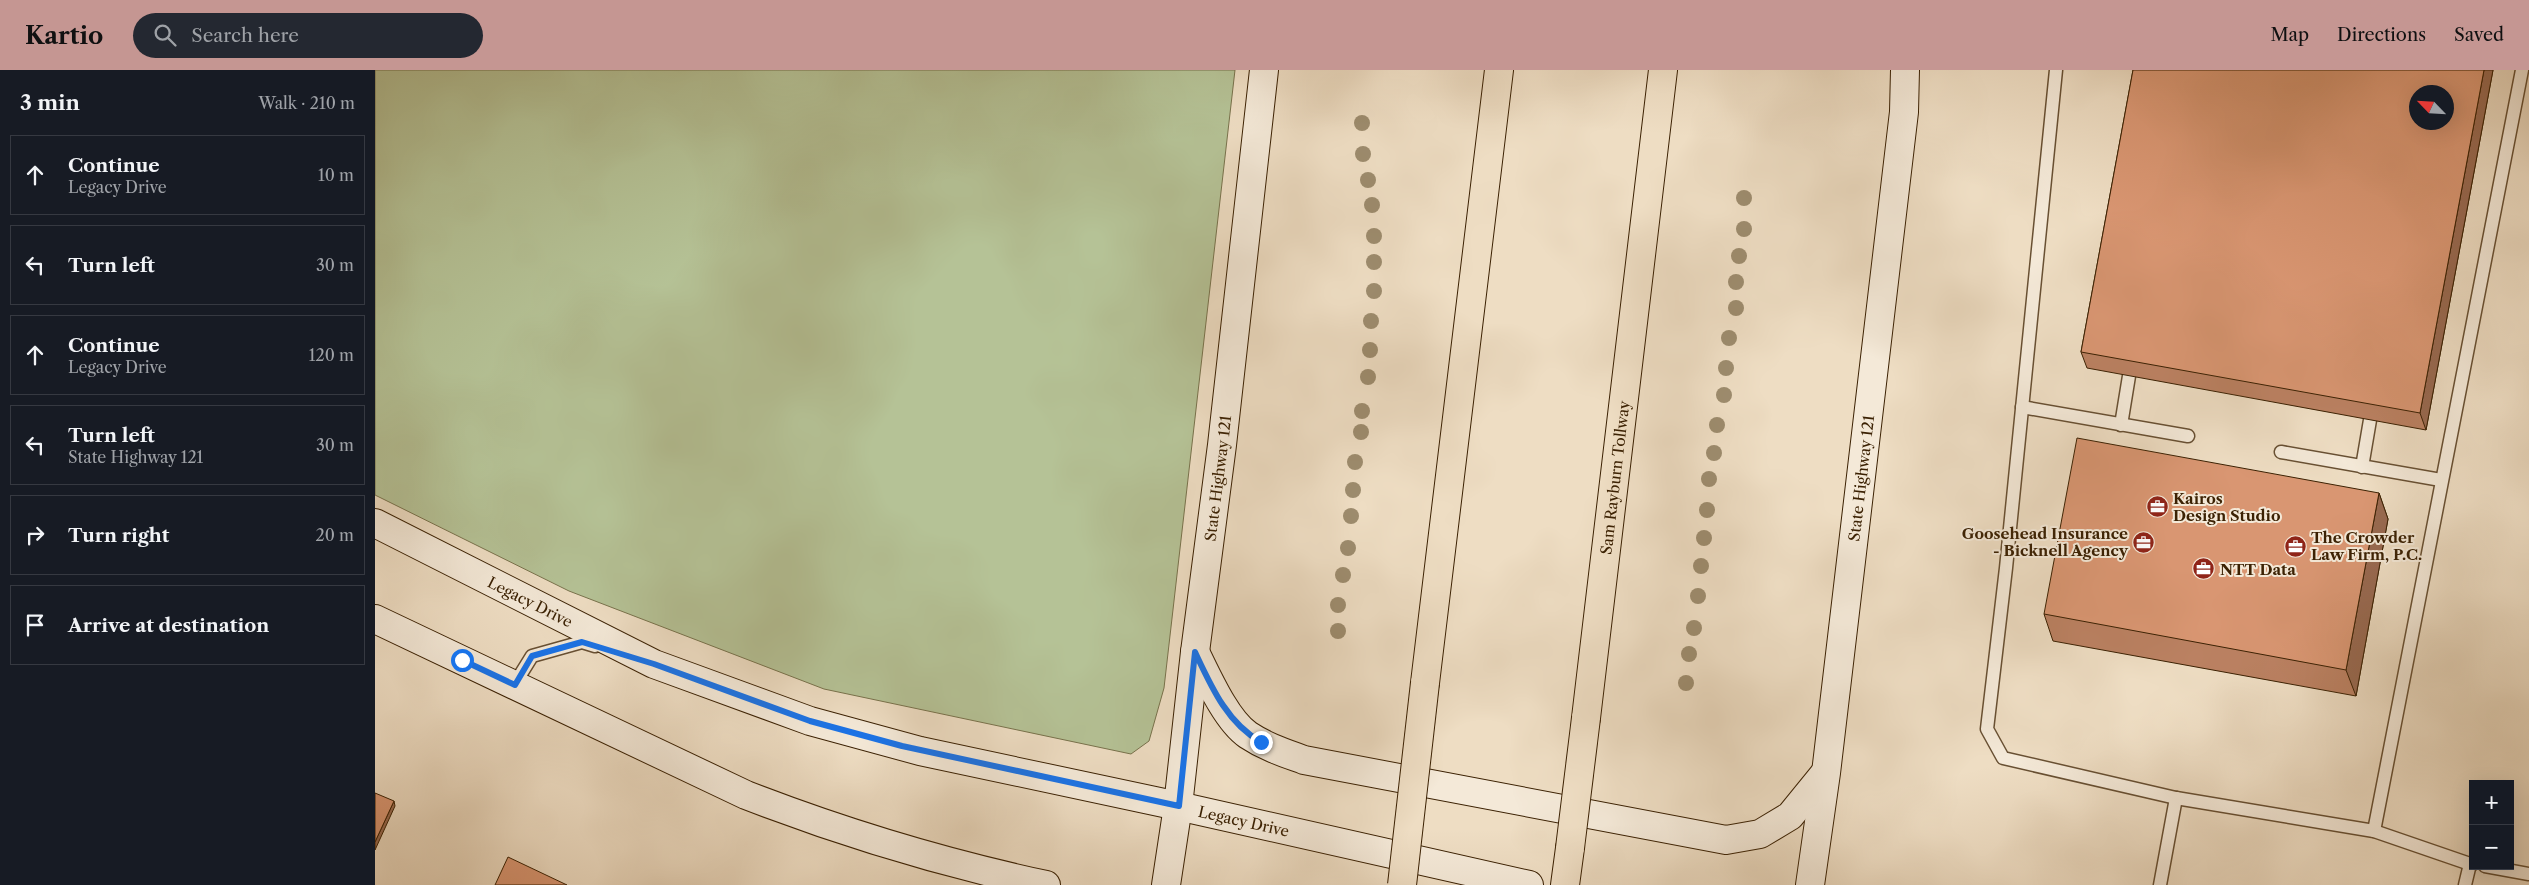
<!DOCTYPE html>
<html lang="en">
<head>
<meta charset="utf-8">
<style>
  body { margin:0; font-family:"Libre Caslon Text",serif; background:#242831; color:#f1f3f6 }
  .controls { position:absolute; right:15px; bottom:15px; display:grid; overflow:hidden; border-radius:0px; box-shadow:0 5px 20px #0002 }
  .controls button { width:45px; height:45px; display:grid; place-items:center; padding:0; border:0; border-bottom:1px solid #363941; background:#171b24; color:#f1f3f6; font:25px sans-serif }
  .compass { position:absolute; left:2034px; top:15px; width:45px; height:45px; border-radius:50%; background:#171b24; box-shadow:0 5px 20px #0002; rotate:295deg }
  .stop { position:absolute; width:15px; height:15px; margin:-11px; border:4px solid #1a73e8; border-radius:50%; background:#fff }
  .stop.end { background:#1a73e8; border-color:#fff; box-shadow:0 1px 5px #0008 }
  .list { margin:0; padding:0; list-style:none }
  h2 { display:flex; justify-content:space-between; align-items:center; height:65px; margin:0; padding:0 20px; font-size:21px }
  h2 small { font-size:16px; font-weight:400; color:#9ea1a6 }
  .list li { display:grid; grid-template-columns:32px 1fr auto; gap:15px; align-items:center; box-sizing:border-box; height:80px; margin:0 10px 10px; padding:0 10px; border:1px solid #363941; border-radius:0px }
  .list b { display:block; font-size:19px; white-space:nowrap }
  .list p { margin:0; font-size:16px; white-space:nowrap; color:#9ea1a6 }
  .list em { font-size:16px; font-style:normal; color:#9ea1a6 }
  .icon { flex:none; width:28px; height:28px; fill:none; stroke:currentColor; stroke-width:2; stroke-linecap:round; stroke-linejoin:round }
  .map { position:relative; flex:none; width:2154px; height:815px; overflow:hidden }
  header { display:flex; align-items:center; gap:30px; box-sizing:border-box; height:70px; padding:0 25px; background:#c59692; color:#111 }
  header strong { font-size:24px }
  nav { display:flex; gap:28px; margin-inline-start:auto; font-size:18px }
  .search { width:350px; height:45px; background:#242831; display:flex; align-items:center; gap:12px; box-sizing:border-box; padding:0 18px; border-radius:28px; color:#9ea1a6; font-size:19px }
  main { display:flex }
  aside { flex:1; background:#171b24 }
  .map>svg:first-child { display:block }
</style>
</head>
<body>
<header>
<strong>Kartio</strong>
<div class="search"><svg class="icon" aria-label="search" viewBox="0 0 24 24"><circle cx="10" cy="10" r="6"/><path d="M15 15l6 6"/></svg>Search here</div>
<nav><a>Map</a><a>Directions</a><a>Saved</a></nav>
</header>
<main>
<aside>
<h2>3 min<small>Walk · 210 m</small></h2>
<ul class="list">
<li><svg class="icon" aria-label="ahead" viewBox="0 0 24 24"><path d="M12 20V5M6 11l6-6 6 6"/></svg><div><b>Continue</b><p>Legacy Drive</p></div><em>10 m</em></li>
<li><svg class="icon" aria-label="left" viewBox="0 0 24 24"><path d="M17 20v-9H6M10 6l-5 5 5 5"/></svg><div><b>Turn left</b></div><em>30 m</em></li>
<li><svg class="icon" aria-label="ahead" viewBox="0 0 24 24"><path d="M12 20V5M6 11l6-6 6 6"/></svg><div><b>Continue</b><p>Legacy Drive</p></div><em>120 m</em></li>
<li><svg class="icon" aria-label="left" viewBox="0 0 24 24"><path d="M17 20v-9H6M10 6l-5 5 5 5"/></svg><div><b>Turn left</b><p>State Highway 121</p></div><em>30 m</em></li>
<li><svg class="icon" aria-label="right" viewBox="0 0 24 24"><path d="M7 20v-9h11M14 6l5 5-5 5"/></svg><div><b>Turn right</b></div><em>20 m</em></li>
<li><svg class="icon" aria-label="arrive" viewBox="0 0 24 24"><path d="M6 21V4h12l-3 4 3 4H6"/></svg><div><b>Arrive at destination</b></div></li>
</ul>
</aside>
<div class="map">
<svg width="2154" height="815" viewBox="0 0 2154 815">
  <rect width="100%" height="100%" fill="#eeddc3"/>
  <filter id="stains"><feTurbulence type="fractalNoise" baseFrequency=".004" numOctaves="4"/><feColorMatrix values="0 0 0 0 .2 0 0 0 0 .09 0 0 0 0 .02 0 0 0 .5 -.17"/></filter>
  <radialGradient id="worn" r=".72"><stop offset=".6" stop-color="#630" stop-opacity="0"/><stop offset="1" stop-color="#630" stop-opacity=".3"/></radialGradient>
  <!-- green -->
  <polygon fill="#b5c296" stroke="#78724c" points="0,0 860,0 789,618 774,671 756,684 449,619 194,521 0,425"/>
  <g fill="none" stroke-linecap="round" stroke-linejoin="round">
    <defs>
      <g id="service">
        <polyline points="1681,0 1631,498 1612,659 1628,688 1801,728 1999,761 2095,794"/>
        <polyline points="1647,337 1813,366"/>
        <polyline points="1746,355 1754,306"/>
        <polyline points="1906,382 2066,410"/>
        <polyline points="1987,397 1995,350"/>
        <polyline points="139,615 157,586 207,572 220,576"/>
        <polyline points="1999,761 2147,0"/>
        <polyline points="2110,796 2154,804"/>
        <polyline points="1785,815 1801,728"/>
        <polyline points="2090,815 2095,794 2098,794"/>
      </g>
      <g id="secondary">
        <path id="s1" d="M0,453l279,141 156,57 110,30 258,55 351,79"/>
        <path d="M0,549l371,176c98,38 198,68 300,90"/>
        <path d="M820,582c12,24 31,68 53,83 18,12 37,18 56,25l422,80 34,-6 30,-18 35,-43"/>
        <path id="s2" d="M791,815l12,-79 17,-154 27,-207 42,-375"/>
        <path id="s3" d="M1435,815l16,-112 78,-661 1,-42"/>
      </g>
      <g id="motorway">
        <polyline points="1050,613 1124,0"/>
        <path id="s4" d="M1211,648l77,-648"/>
        <polyline points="1190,815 1195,778"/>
      </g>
    </defs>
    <!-- service casing -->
    <use href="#service" stroke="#685033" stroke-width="15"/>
    <!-- secondary casing -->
    <use href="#secondary" stroke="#3b2103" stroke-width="30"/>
    <!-- motorway casing -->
    <use href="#motorway" stroke="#3b2103" stroke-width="30"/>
    <!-- service -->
    <use href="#service" stroke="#f4e9d8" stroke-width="12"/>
    <!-- secondary -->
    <use href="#secondary" stroke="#f4e9d8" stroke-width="28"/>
    <!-- motorway -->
    <use href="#motorway" stroke="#eeddc3" stroke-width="28"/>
    <defs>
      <g id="motorway-bridge">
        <polyline points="1195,778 1211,648"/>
        <polyline points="1027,815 1050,613"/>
      </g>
    </defs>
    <!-- motorway-bridge casing -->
    <use href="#motorway-bridge" stroke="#3b2103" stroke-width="30" stroke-linecap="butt"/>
    <!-- motorway-bridge -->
    <use href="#motorway-bridge" stroke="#eeddc3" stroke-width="28"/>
  </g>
  <!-- trees -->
  <g fill="#9d8c6e">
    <circle cx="987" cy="53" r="8"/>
    <circle cx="988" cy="84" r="8"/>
    <circle cx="993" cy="110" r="8"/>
    <circle cx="1369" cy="128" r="8"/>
    <circle cx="997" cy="135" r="8"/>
    <circle cx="1369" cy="159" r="8"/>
    <circle cx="999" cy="166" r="8"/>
    <circle cx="1364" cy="186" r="8"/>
    <circle cx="999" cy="192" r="8"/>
    <circle cx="1361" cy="212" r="8"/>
    <circle cx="999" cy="221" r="8"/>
    <circle cx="1361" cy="238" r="8"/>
    <circle cx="996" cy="251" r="8"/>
    <circle cx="1354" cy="268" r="8"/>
    <circle cx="995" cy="280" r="8"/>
    <circle cx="1351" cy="298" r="8"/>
    <circle cx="993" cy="307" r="8"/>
    <circle cx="1349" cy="325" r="8"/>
    <circle cx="987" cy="341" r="8"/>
    <circle cx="1342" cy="355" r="8"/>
    <circle cx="986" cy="362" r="8"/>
    <circle cx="1339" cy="383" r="8"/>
    <circle cx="980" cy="392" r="8"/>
    <circle cx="1334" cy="409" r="8"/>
    <circle cx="978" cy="420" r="8"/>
    <circle cx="1332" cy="440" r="8"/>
    <circle cx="976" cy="446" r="8"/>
    <circle cx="1329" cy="468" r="8"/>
    <circle cx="973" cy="478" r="8"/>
    <circle cx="1326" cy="496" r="8"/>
    <circle cx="968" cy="505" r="8"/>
    <circle cx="1323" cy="526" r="8"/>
    <circle cx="963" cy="535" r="8"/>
    <circle cx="1319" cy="558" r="8"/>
    <circle cx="963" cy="561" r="8"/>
    <circle cx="1314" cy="584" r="8"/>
    <circle cx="1311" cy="613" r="8"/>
  </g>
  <!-- wall -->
  <g fill="#bb8162" stroke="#3b2103">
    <polygon points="1758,0 2118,0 2051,360 1712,298 1706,282"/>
    <polygon points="2004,423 2013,449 1981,626 1678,571 1669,544"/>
  </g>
  <!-- shaded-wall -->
  <g fill="#986950" stroke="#3b2103">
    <polygon points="2109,0 2118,0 2051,360 2045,343"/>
    <polygon points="2004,423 2013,449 1981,626 1971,600"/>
    <polygon points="19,731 20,736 0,780 0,772"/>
  </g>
  <!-- building -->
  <g fill="#d99672" stroke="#3b2103" fill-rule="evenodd">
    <path d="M1758,0h351l-64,343 -339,-61zM2042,22h30v30h-30z"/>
    <polygon points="1702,368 2004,423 1971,600 1669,544"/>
    <polygon points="0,723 19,731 0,772"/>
    <polygon points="133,787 192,815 120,815"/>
  </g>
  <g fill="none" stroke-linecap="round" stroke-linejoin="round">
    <!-- route -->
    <path stroke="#1a73e8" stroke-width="6" d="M87,590l53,25 17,-29 50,-14 72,22 156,57 92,25 277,60 16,-154c16,34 32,71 66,90"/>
  </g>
  <!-- icons -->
  <defs>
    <symbol id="office-disc" viewBox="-11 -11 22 22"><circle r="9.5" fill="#8f2418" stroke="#f4e9d8"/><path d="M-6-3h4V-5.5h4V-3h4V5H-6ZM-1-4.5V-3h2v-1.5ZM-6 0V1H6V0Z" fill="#fff"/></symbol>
  </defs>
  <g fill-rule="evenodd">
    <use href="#office-disc" x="1770" y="424" width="25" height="25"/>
    <use href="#office-disc" x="1756" y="460" width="25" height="25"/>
    <use href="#office-disc" x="1908" y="464" width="25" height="25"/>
    <use href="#office-disc" x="1816" y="486" width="25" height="25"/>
  </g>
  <g text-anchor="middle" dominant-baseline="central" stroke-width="4" stroke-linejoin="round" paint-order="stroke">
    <!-- street labels -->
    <g font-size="15" fill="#3b2103" stroke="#f4e9d8">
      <text stroke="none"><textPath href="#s2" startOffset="410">State Highway 121</textPath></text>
      <text stroke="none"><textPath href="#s4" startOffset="242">Sam Rayburn Tollway</textPath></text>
      <text stroke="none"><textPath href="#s3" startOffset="410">State Highway 121</textPath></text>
      <text stroke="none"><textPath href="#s1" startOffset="174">Legacy Drive</textPath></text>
      <text stroke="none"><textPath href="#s1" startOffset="924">Legacy Drive</textPath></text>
    </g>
    <!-- poi labels -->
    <g font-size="15" font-weight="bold" fill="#3b2103" stroke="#f4e9d8" text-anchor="start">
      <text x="1798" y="428">Kairos<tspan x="1798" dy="17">Design Studio</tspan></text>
      <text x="1753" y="463" text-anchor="end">Goosehead Insurance<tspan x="1753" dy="17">- Bicknell Agency</tspan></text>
      <text x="1936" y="467">The Crowder<tspan x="1936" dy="17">Law Firm, P.C.</tspan></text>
      <text x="1845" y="499">NTT Data</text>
    </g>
  </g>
  <rect width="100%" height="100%" filter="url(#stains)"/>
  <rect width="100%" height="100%" fill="url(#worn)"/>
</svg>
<div class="controls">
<button>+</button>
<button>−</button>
</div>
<svg class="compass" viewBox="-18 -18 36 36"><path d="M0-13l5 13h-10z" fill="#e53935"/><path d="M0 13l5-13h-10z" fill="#9ea1a6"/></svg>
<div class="stop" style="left:87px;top:590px"></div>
<div class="stop end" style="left:886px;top:672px"></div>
</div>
</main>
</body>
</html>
